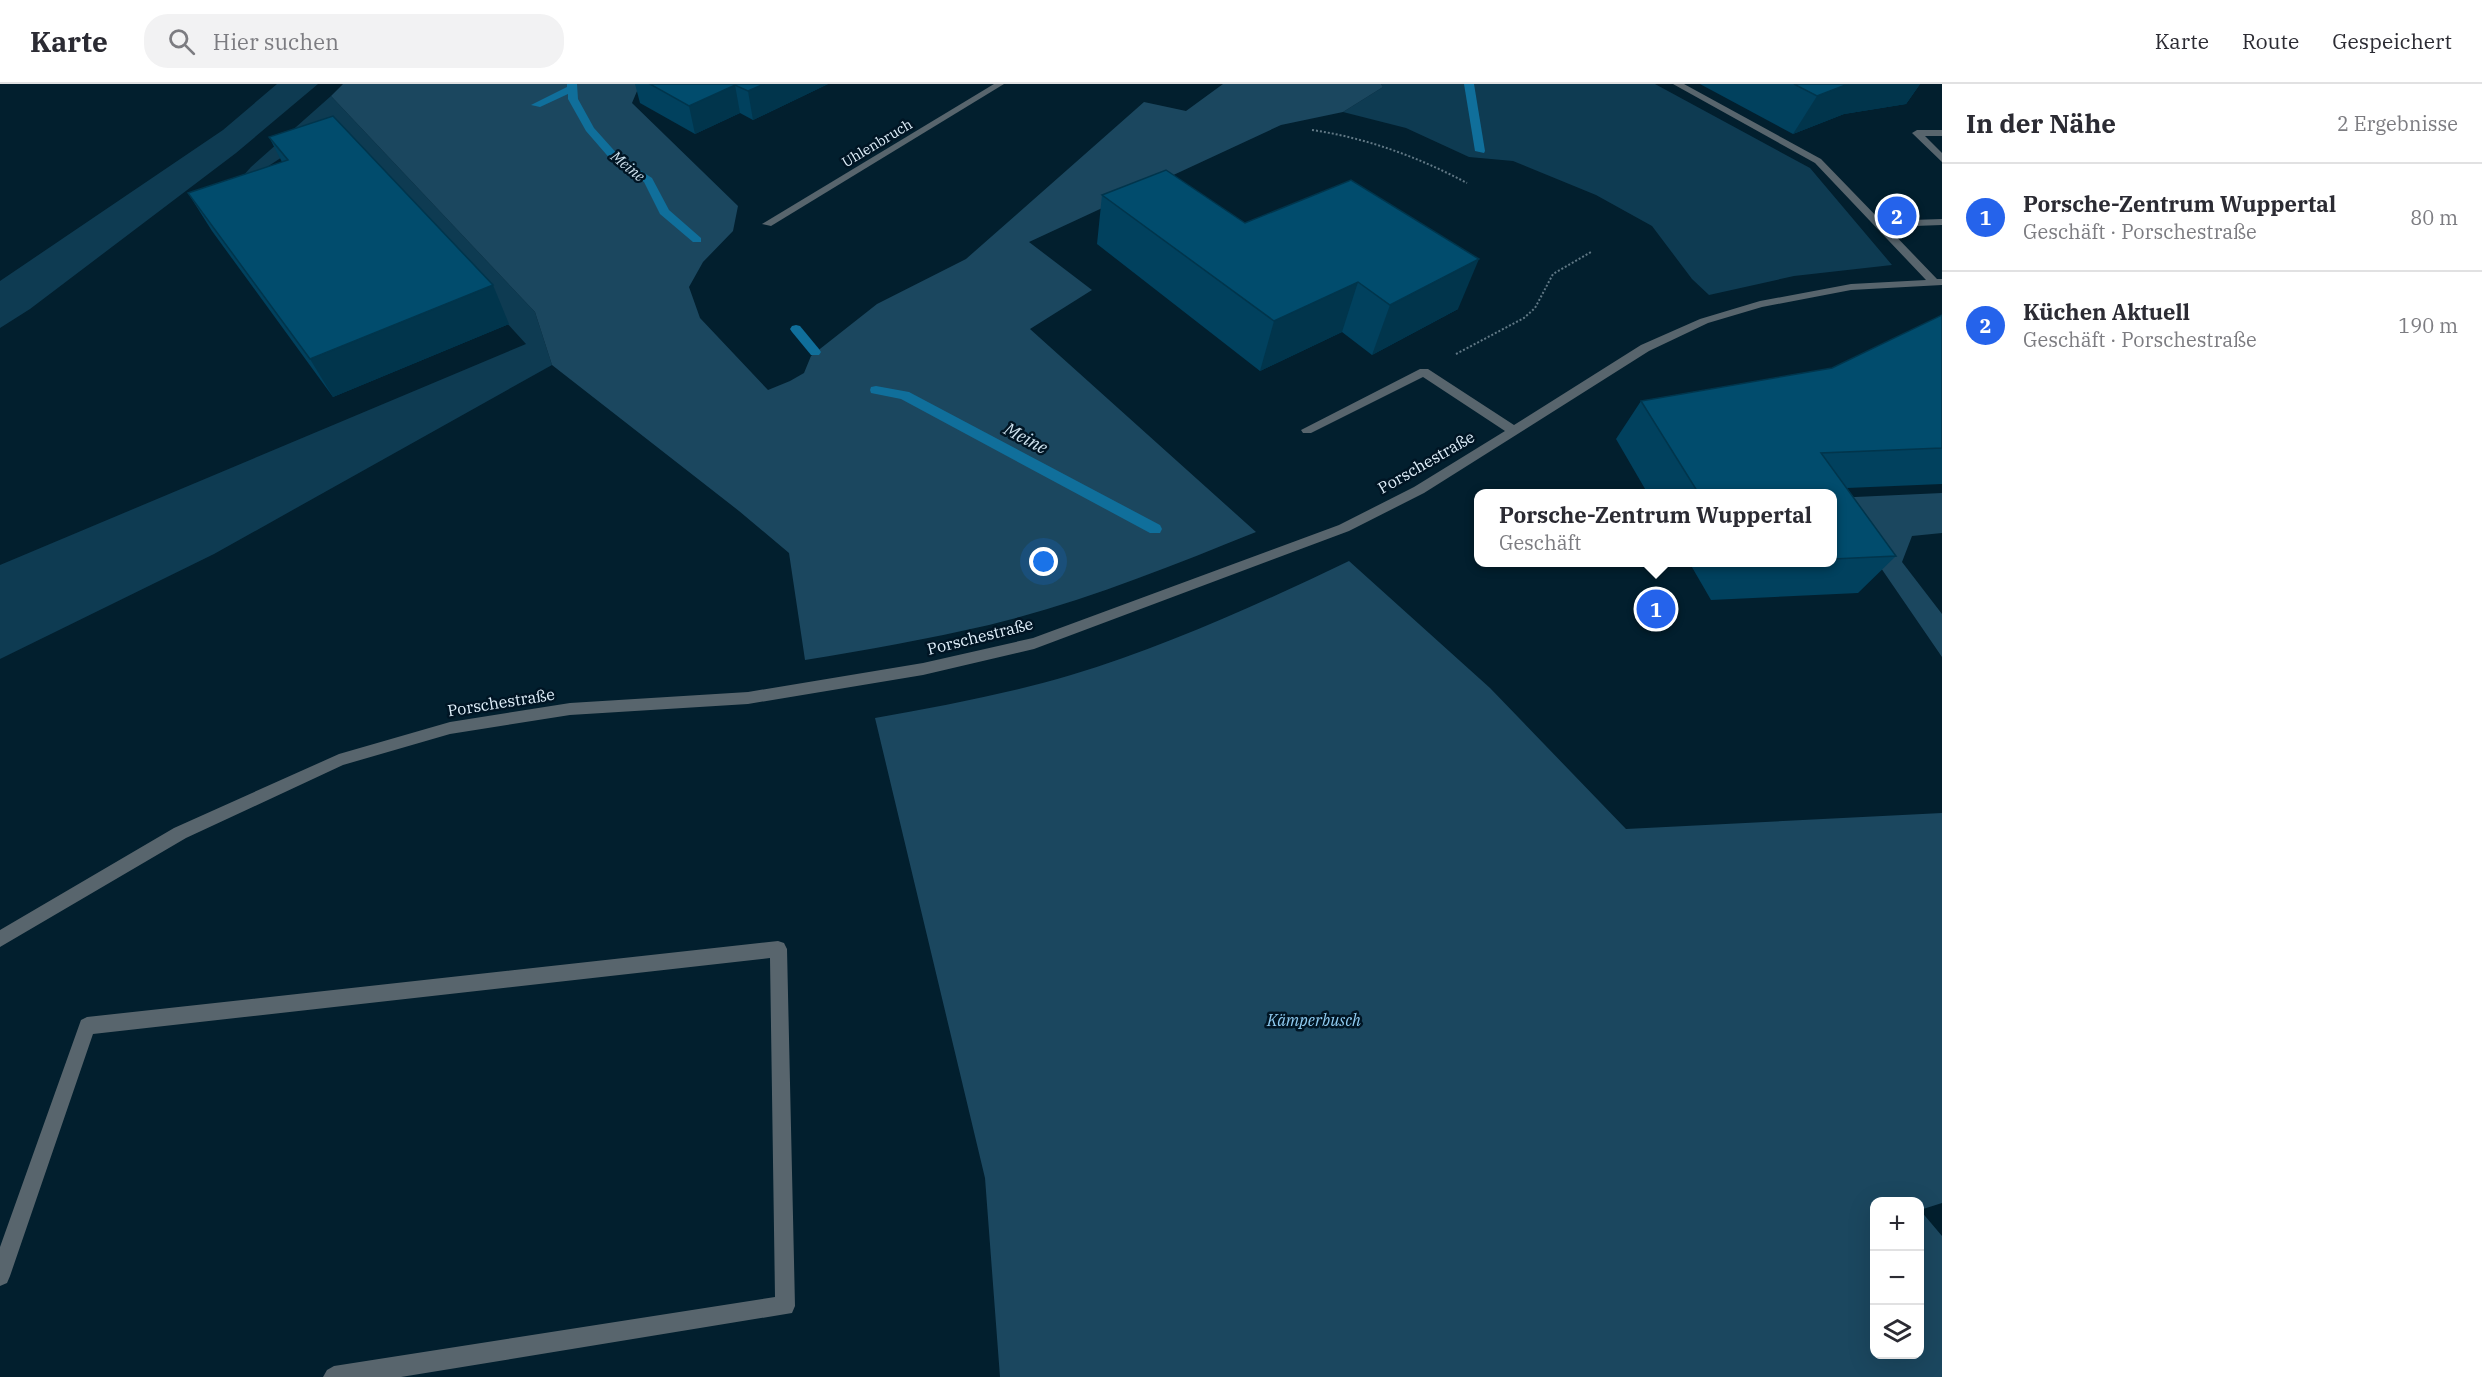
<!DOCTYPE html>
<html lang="de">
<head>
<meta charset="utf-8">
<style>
  body { margin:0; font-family:"IBM Plex Serif",serif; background:#f2f2f3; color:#2b2b33 }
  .controls { position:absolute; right:18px; bottom:18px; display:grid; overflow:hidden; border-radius:12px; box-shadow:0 6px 24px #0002 }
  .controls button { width:54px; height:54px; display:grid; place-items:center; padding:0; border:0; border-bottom:2px solid #e1e1e2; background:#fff; color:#2b2b33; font:30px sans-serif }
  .you { position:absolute; left:1044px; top:478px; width:21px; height:21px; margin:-15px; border:4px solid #fff; border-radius:50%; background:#1a73e8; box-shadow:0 0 0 9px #1a73e833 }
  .badge { display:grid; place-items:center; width:39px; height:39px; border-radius:50%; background:#2563eb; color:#fff; font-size:20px; font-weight:700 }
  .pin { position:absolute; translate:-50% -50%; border:3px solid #fff; box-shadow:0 2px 6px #0006 }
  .popup { position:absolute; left:1474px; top:405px; width:363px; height:78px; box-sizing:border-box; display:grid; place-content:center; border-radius:12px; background:#fff; filter:drop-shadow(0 2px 4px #0005); font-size:20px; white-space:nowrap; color:#7c7c81 }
  .popup b { font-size:22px; color:#2b2b33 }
  .popup::after { content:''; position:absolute; left:50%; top:100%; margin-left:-12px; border:12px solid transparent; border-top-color:#fff }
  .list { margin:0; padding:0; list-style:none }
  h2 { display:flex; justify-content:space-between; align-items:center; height:78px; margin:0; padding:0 24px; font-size:26px }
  h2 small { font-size:20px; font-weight:400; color:#7c7c81 }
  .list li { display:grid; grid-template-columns:39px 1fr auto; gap:18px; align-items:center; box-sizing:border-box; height:108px; padding:0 24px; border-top:2px solid #e1e1e2 }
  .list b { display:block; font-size:22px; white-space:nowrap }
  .list p { margin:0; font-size:20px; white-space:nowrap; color:#7c7c81 }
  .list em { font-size:20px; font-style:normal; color:#7c7c81 }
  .icon { flex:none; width:33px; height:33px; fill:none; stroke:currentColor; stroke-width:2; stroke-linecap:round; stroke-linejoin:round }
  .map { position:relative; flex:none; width:1942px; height:1293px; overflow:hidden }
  header { display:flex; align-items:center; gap:36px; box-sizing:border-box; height:84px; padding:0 30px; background:#fff; border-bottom:2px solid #e1e1e2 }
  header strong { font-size:28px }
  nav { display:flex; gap:33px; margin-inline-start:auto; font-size:21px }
  .search { width:420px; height:54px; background:#f2f2f3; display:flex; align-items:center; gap:15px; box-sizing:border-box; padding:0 21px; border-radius:24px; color:#7c7c81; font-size:22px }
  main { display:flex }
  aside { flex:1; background:#fff }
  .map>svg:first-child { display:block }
</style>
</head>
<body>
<header>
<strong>Karte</strong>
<div class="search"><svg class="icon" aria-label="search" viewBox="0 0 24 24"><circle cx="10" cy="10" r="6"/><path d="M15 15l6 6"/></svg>Hier suchen</div>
<nav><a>Karte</a><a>Route</a><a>Gespeichert</a></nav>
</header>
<main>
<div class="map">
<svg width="1942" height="1293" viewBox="0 0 1942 1293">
  <rect width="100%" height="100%" fill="#021f2e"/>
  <!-- green -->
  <g fill="#0e3b52">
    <polygon points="277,0 318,0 236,69 30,225 0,244 0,197 223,46"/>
    <polygon points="1381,0 1655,0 1810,84 1892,181 1794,192 1709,211 1692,195 1652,142 1596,111 1513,77 1469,73 1406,44 1343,28 1383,3"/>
    <polygon points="331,12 535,228 552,281 214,470 0,575 0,481 526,260 327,43 243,99 242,93 251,83"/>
  </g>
  <!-- forest -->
  <g fill="#1b475f" fill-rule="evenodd">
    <path d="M343,0h297l-8,19 106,103 -5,25 -30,31 -14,25 11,31 68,72 22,-9 14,-8 7,-17 66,-52 89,-45 178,-157 42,9 37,-27h158l2,3 -40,25 -62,13 -252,117 63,48 -62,39 226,203c-87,35 -176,71 -267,93 -61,14 -122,25 -184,35l-16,-107 -50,-42 -187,-146 -17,-53 -204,-216z"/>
    <polygon points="1942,409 1942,449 1912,452 1902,478 1942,530 1942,573 1833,414"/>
    <path d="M1349,477l141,127 136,141 316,-16v390l-22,7 22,26v141h-942l-15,-199 -110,-460c66,-12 132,-24 196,-43 96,-29 188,-71 278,-114zM1874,1118h46v152h-46z"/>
  </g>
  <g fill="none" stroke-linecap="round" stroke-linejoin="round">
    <!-- stream -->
    <g fill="#106f9b" fill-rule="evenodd">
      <polygon points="567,0 577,0 578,15 594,44 620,73 652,94 669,126 701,154 701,158 693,158 660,130 644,98 612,77 586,47 568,15 568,10 540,23 531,21 567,3"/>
      <polygon points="1464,0 1474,0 1485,67 1484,69 1475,67"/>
      <polygon points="796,241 800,242 819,265 821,268 819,271 811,271 792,248 790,245 792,242"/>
      <polygon points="876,302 909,308 1160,441 1162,445 1160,449 1150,449 901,315 871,309 870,306 871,303"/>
    </g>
    <!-- path -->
    <g stroke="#617885" stroke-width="2" stroke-dasharray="2 2" stroke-linecap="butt">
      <path d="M1312,46c55,8 106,27 155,53"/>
      <polyline points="1456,270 1524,234 1535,224 1553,190 1591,168"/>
    </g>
    <!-- minor -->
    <g fill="#58656d" fill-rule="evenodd">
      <polygon points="994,0 1004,0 771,142 762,140"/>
      <polygon points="1673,0 1684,0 1821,75 1881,137 1942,135 1942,141 1887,143 1937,195 1942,195 1942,201 1851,206 1762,223 1708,239 1649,267 1424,409 1349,447 1034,565 923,591 748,620 570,631 450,650 343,681 186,754 0,863 0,846 174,744 339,670 450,638 570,619 748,608 923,579 1033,554 1339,441 1414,403 1505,347 1423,293 1311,349 1303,349 1301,346 1420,285 1428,285 1514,341 1641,261 1700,235 1760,217 1851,200 1926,196 1815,79"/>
      <polygon points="1942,46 1942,52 1925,52 1942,69 1942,78 1912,49 1917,46"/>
      <polygon points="778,857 784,859 787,865 795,1222 792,1229 401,1293 323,1293 327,1286 334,1282 775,1213 770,874 93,950 10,1192 7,1199 0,1202 0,1163 81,936 87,933"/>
    </g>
  </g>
  <!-- wall -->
  <g fill="#01415e">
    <polygon points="635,0 828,0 753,36 740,29 695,50 640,19"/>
    <polygon points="1700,0 1920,0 1906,20 1844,30 1793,50"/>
    <polygon points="269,53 509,240 333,313 212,147 188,109 282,78"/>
    <polygon points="1102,111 1245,139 1458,225 1372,271 1342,248 1260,287 1097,160"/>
    <polygon points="1942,231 1942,400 1847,404 1896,472 1858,509 1711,516 1689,478 1833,478 1833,410 1648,410 1616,355 1641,317 1832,284"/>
  </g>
  <!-- shaded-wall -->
  <g fill="#01354c">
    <polygon points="764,0 828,0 753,36 748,7"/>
    <polygon points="1848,0 1920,0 1906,20 1844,30 1793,50 1817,12"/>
    <polygon points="735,1 740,29 695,50 689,22"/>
    <polygon points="1479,175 1458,225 1372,271 1390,221"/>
    <polygon points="1358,198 1342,248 1260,287 1274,237"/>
    <polygon points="493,201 509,240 333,313 310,275"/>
  </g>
  <!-- building -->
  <g fill="#014c6d" stroke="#01354c" stroke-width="1.5">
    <polygon points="650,0 764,0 748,7 735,1 689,22"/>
    <polygon points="1794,0 1848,0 1817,12"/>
    <polygon points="333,32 493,201 310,275 188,109 288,76 269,53"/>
    <polygon points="1166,86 1245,139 1351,96 1479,175 1390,221 1358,198 1274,237 1102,111"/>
    <polygon points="1942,231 1942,364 1821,369 1896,472 1833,475 1833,410 1699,410 1641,317 1832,284"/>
  </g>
  <g text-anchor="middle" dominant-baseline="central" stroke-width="5" stroke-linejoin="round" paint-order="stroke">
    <!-- far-street labels -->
    <g font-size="14" fill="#e0f0fb" stroke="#001524">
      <text transform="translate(877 59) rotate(-31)">Uhlenbruch</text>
    </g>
    <!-- far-water labels -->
    <g font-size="15" font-style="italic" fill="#cfe3ef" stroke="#001524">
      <text transform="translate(628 82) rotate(39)">Meine</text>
    </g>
    <!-- street labels -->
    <g font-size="16" fill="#e0f0fb" stroke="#001524">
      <text transform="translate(1426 378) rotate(-30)">Porschestraße</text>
      <text transform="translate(980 552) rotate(-14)">Porschestraße</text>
      <text transform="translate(501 618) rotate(-9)">Porschestraße</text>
    </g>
    <!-- park labels -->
    <g font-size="16" font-style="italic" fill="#90cdf2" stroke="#001524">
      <text x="1314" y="936">Kämperbusch</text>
    </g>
    <!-- water labels -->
    <g font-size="18" font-style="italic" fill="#cfe3ef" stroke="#001524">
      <text transform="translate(1026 354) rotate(28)">Meine</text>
    </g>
  </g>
</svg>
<div class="controls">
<button>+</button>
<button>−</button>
<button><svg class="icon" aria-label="layers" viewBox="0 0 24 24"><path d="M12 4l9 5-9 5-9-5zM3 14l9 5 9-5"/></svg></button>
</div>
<div class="you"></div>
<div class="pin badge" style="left:1656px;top:525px">1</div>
<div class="popup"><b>Porsche-Zentrum Wuppertal</b>Geschäft</div>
<div class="pin badge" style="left:1897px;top:132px">2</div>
</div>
<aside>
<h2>In der Nähe<small>2 Ergebnisse</small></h2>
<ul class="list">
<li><span class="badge">1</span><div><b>Porsche-Zentrum Wuppertal</b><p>Geschäft · Porschestraße</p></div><em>80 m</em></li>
<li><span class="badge">2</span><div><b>Küchen Aktuell</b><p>Geschäft · Porschestraße</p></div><em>190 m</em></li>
</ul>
</aside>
</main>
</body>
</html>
